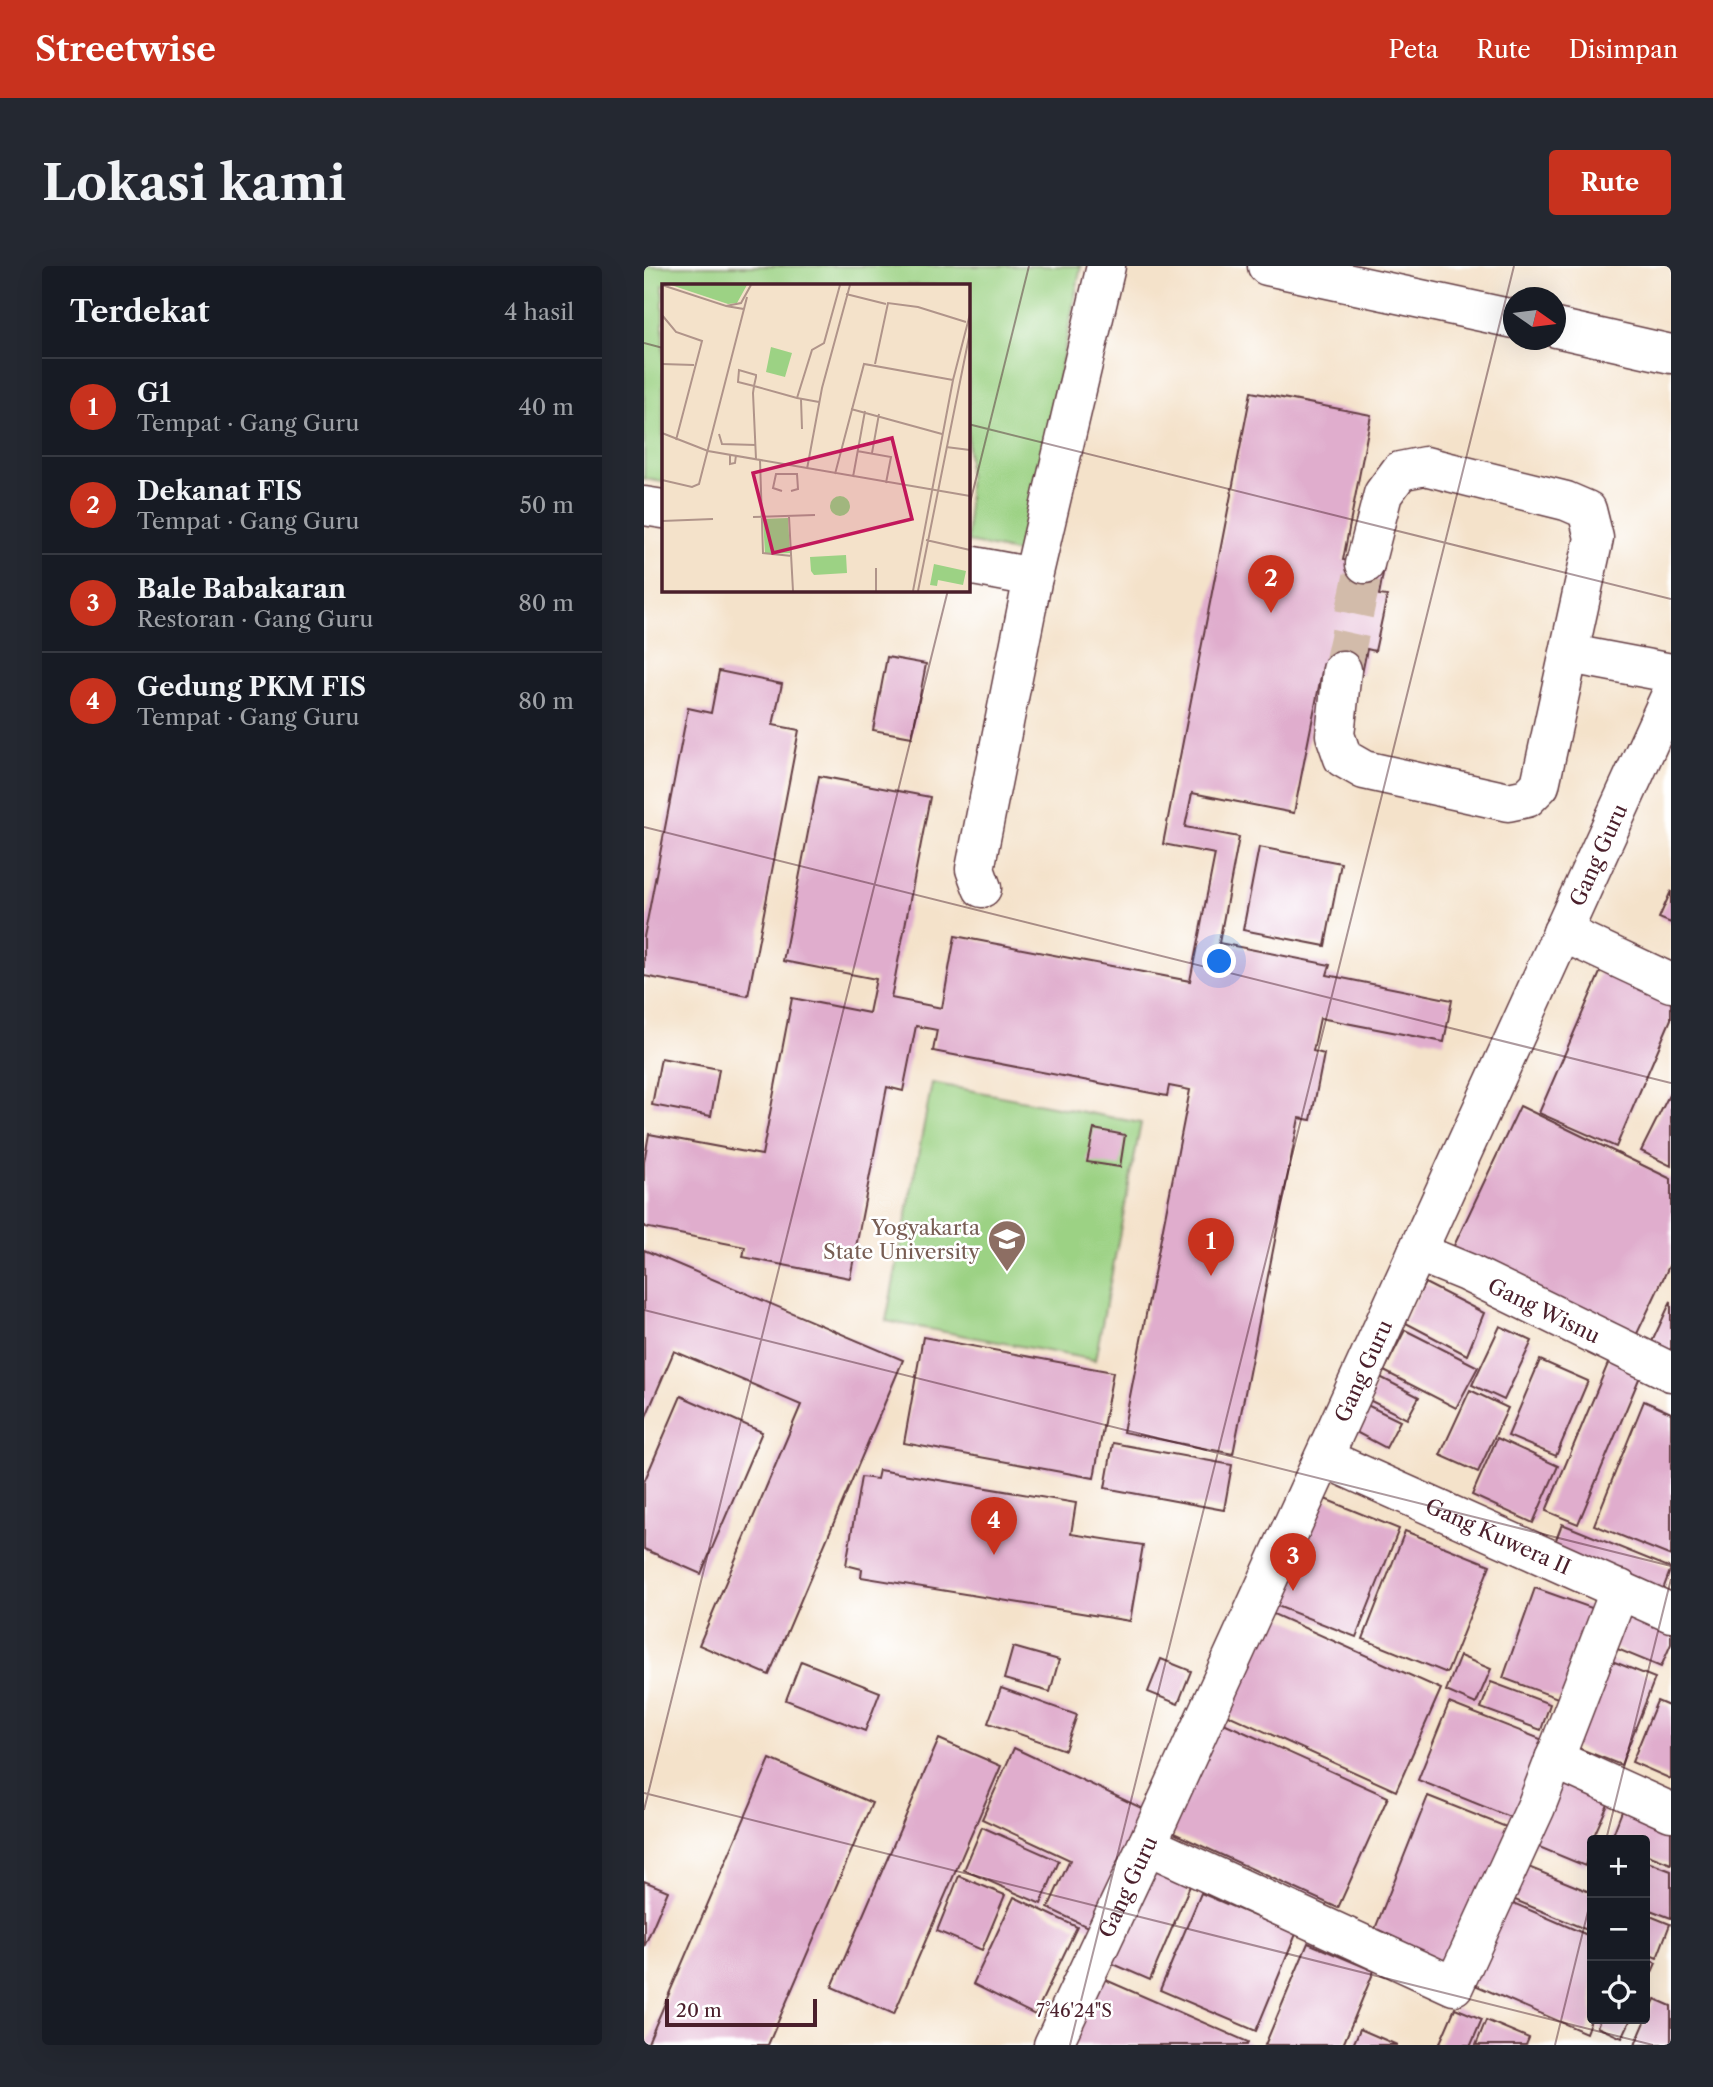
<!DOCTYPE html>
<html lang="id">
<head>
<meta charset="utf-8">
<style>
  body { margin:0; font-family:"Libre Caslon Text",serif; background:#242831; color:#f1f3f6 }
  .controls { position:absolute; right:21px; bottom:21px; display:grid; overflow:hidden; border-radius:7px; box-shadow:0 7px 28px #0002 }
  .controls button { width:63px; height:63px; display:grid; place-items:center; padding:0; border:0; border-bottom:2px solid #363941; background:#171b24; color:#f1f3f6; font:35px sans-serif }
  .compass { position:absolute; left:859px; top:21px; width:63px; height:63px; border-radius:50%; background:#171b24; box-shadow:0 7px 28px #0002; rotate:104deg }
  .scale { position:absolute; left:21px; bottom:18px; width:152px; box-sizing:border-box; padding-left:7px; border:4px solid #4a1f2b; border-top:0; font-size:19px; line-height:24px; white-space:nowrap; color:#4a1f2b; -webkit-text-stroke:5px #fff; paint-order:stroke }
  .you { position:absolute; left:576px; top:696px; width:24px; height:24px; margin:-18px; border:5px solid #fff; border-radius:50%; background:#1a73e8; box-shadow:0 0 0 10px #1a73e833 }
  .badge { display:grid; place-items:center; width:46px; height:46px; border-radius:50%; background:#c8321e; color:#fff; font-size:23px; font-weight:700 }
  .pin { position:absolute; translate:-50% -58px; filter:drop-shadow(0 2px 4px #0008) }
  .pin::after { content:''; position:absolute; top:37px; width:24px; height:21px; background:inherit; clip-path:polygon(0 0,100% 0,50% 100%) }
  .list { margin:0; padding:0; list-style:none }
  h2 { display:flex; justify-content:space-between; align-items:center; height:91px; margin:0; padding:0 28px; font-size:30px }
  h2 small { font-size:23px; font-weight:400; color:#9ea1a6 }
  .list li { display:grid; grid-template-columns:46px 1fr auto; gap:21px; align-items:center; box-sizing:border-box; height:98px; padding:0 28px; border-top:2px solid #363941 }
  .list b { display:block; font-size:26px; white-space:nowrap }
  .list p { margin:0; font-size:23px; white-space:nowrap; color:#9ea1a6 }
  .list em { font-size:23px; font-style:normal; color:#9ea1a6 }
  .icon { flex:none; width:38px; height:38px; fill:none; stroke:currentColor; stroke-width:2; stroke-linecap:round; stroke-linejoin:round }
  .map { position:relative; flex:none; width:1027px; height:1779px; overflow:hidden; border-radius:7px }
  header { display:flex; align-items:center; gap:42px; box-sizing:border-box; height:98px; padding:0 35px; background:#c8321e; color:#fff }
  header strong { font-size:33px }
  nav { display:flex; gap:38px; margin-inline-start:auto; font-size:24px }
  .intro { display:flex; align-items:center; justify-content:space-between; box-sizing:border-box; height:168px; padding:0 42px }
  h1 { margin:0; font-size:49px }
  .button { padding:18px 32px; border-radius:7px; background:#c8321e; color:#fff; font-size:24px; font-weight:700 }
  main { display:flex; gap:42px; padding:0 42px }
  aside { flex:1; background:#171b24; border-radius:7px; box-shadow:0 7px 28px #0002 }
  .map>svg:first-child { display:block }
</style>
</head>
<body>
<header>
<strong>Streetwise</strong>
<nav><a>Peta</a><a>Rute</a><a>Disimpan</a></nav>
</header>
<div class="intro"><h1>Lokasi kami</h1><a class="button">Rute</a></div>
<main>
<aside>
<h2>Terdekat<small>4 hasil</small></h2>
<ul class="list">
<li><span class="badge">1</span><div><b>G1</b><p>Tempat · Gang Guru</p></div><em>40 m</em></li>
<li><span class="badge">2</span><div><b>Dekanat FIS</b><p>Tempat · Gang Guru</p></div><em>50 m</em></li>
<li><span class="badge">3</span><div><b>Bale Babakaran</b><p>Restoran · Gang Guru</p></div><em>80 m</em></li>
<li><span class="badge">4</span><div><b>Gedung PKM FIS</b><p>Tempat · Gang Guru</p></div><em>80 m</em></li>
</ul>
</aside>
<div class="map">
<svg width="1027" height="1779" viewBox="0 0 1027 1779">
  <rect width="100%" height="100%" fill="#fff"/>
  <filter id="ink" filterUnits="userSpaceOnUse"><feTurbulence type="fractalNoise" baseFrequency=".0143" numOctaves="2"/><feDisplacementMap in="SourceGraphic" scale="14" xChannelSelector="R" yChannelSelector="G"/><feConvolveMatrix kernelMatrix="1 2 1 2 8 2 1 2 1" color-interpolation-filters="sRGB"/></filter>
  <filter id="wash" filterUnits="userSpaceOnUse"><feTurbulence type="fractalNoise" baseFrequency=".00686" numOctaves="4" result="noise"/><feDisplacementMap in="SourceGraphic" scale="28" xChannelSelector="R" yChannelSelector="G"/><feGaussianBlur stdDeviation="1.57" result="paint"/><feColorMatrix in="noise" values="0 0 0 0 0 0 0 0 0 0 0 0 0 0 0 0 0 1.4 0 .05"/><feComposite in="paint" operator="in"/></filter>
  <g filter="url(#wash)">
    <rect width="100%" height="100%" fill="#f4e2ca"/>
    <!-- green -->
    <g fill="#9cd284" stroke="#737858" stroke-width="2">
      <polygon points="0,0 437,0 380,288 324,276 324,19 19,19 19,216 0,213"/>
      <polygon points="288,817 497,857 451,1094 242,1055"/>
    </g>
    <g id="blocks">
      <!-- building -->
      <g fill="#e0adcd">
        <polygon points="607,126 727,149 699,294 740,302 735,329 743,330 731,385 723,383 718,408 679,400 650,547 548,527 541,561 595,571 575,677 686,699 683,709 808,734 800,776 676,752 669,785 680,788 667,854 655,852 589,1188 479,1166 546,824 525,820 523,830 289,785 293,764 272,760 259,825 243,821 206,1012 99,991 101,981 0,961 0,896 5,868 118,889 148,732 225,747 232,713 139,695 175,510 286,531 247,732 298,742 311,670 546,715 571,588 519,578"/>
        <polygon points="243,391 282,398 268,471 229,464"/>
        <polygon points="75,405 138,418 129,459 155,464 104,730 0,710 0,671 44,442 67,447"/>
        <polygon points="615,581 697,597 681,680 599,664"/>
        <polygon points="1027,625 1027,657 1015,652"/>
        <polygon points="958,702 1027,732 1027,753 972,881 895,847"/>
        <polygon points="17,792 75,803 67,850 8,839"/>
        <polygon points="1027,825 1027,900 997,885"/>
        <polygon points="876,840 1027,913 1027,996 990,1074 807,986"/>
        <polygon points="450,863 481,869 476,901 443,896"/>
        <polygon points="0,984 259,1094 125,1409 55,1379 157,1139 30,1085 0,1155"/>
        <polygon points="781,1017 840,1047 823,1089 760,1056"/>
        <polygon points="1027,1035 1027,1090 1006,1080"/>
        <polygon points="856,1060 888,1075 860,1134 828,1119"/>
        <polygon points="761,1064 834,1101 812,1142 740,1105"/>
        <polygon points="279,1071 469,1106 450,1212 260,1177"/>
        <polygon points="968,1088 1000,1101 934,1258 902,1245"/>
        <polygon points="896,1094 944,1115 912,1190 864,1170"/>
        <polygon points="736,1111 775,1131 763,1153 725,1134"/>
        <polygon points="826,1124 864,1142 834,1206 796,1189"/>
        <polygon points="37,1130 118,1166 57,1308 0,1283 0,1216"/>
        <polygon points="1000,1135 1027,1147 1027,1290 950,1259"/>
        <polygon points="723,1139 756,1155 742,1182 710,1165"/>
        <polygon points="853,1172 914,1200 889,1257 828,1229"/>
        <polygon points="469,1177 588,1199 580,1244 461,1222"/>
        <polygon points="235,1204 432,1237 427,1268 499,1279 486,1355 217,1311 218,1303 202,1299 217,1211 233,1213"/>
        <polygon points="671,1229 755,1263 712,1371 628,1338"/>
        <polygon points="918,1258 1027,1302 1015,1334 906,1290"/>
        <polygon points="761,1265 846,1299 803,1407 719,1373"/>
        <polygon points="891,1322 962,1347 930,1438 859,1412"/>
        <polygon points="618,1343 797,1423 752,1525 573,1444"/>
        <polygon points="980,1345 1027,1364 1027,1378 1017,1401 966,1380"/>
        <polygon points="369,1381 415,1394 406,1426 360,1413"/>
        <polygon points="816,1390 847,1403 832,1438 802,1425"/>
        <polygon points="517,1393 547,1405 534,1438 504,1426"/>
        <polygon points="963,1393 1011,1412 977,1499 929,1480"/>
        <polygon points="157,1395 236,1426 221,1465 142,1434"/>
        <polygon points="847,1416 906,1438 897,1464 837,1442"/>
        <polygon points="357,1422 433,1449 421,1484 344,1457"/>
        <polygon points="1013,1435 1027,1441 1027,1513 988,1496"/>
        <polygon points="805,1437 909,1478 878,1556 774,1514"/>
        <polygon points="573,1454 744,1531 694,1642 523,1564"/>
        <polygon points="295,1473 357,1500 250,1748 188,1721"/>
        <polygon points="370,1482 506,1546 452,1665 404,1642 426,1594 338,1553"/>
        <polygon points="126,1493 228,1537 124,1779 3,1779"/>
        <polygon points="914,1501 971,1523 948,1574 941,1600 883,1576"/>
        <polygon points="784,1530 870,1564 814,1703 729,1668"/>
        <polygon points="983,1532 1027,1553 1027,1598 1001,1588 1001,1574 967,1574"/>
        <polygon points="338,1561 415,1595 397,1638 320,1604"/>
        <polygon points="1001,1595 1027,1605 1027,1652 1001,1642"/>
        <polygon points="872,1596 948,1627 948,1666 859,1629"/>
        <polygon points="509,1598 548,1615 506,1714 467,1697"/>
        <polygon points="315,1610 361,1629 338,1684 293,1665"/>
        <polygon points="0,1615 24,1625 0,1681"/>
        <polygon points="557,1627 652,1668 612,1765 516,1724"/>
        <polygon points="853,1630 948,1671 948,1751 942,1767 817,1713"/>
        <polygon points="370,1631 433,1661 391,1749 329,1718"/>
        <polygon points="1001,1648 1026,1658 1013,1692 1001,1687"/>
        <polygon points="664,1677 730,1705 699,1779 621,1779"/>
        <polygon points="1001,1692 1012,1697 1001,1722"/>
        <polygon points="455,1711 604,1776 603,1779 434,1779 427,1776"/>
        <polygon points="1011,1733 1027,1740 1027,1779 991,1779"/>
        <polygon points="811,1742 838,1753 827,1779 795,1779"/>
        <polygon points="956,1753 987,1753 978,1772 953,1761"/>
        <polygon points="842,1754 885,1772 882,1779 832,1779"/>
        <polygon points="716,1763 753,1779 709,1779"/>
      </g>
    </g>
  </g>
  <g filter="url(#ink)">
    <use href="#blocks" fill-opacity="0" stroke="#643c43" stroke-width="2"/>
    <g fill="none" stroke-linecap="round" stroke-linejoin="round">
      <!-- minor-tunnel -->
      <polyline stroke="#d2bbaa" stroke-width="38" stroke-dasharray="38 19" stroke-linecap="butt" points="698,404 721,298"/>
      <defs>
        <g id="minor">
          <polyline points="623,0 870,53"/>
          <polyline points="912,62 1027,88"/>
          <polyline points="0,240 19,243"/>
          <polyline points="324,299 389,311"/>
          <polyline points="926,388 1027,407"/>
          <polyline points="698,404 691,469 699,492 720,504 864,536 883,532 896,519 950,272 943,244 922,235 781,200 756,205 739,228 721,298"/>
          <polyline points="338,622 331,603 389,311 462,0"/>
          <polyline points="918,666 1027,717"/>
          <path id="s1" d="M773,986l49,20 205,100"/>
          <path id="s2" d="M680,1192l347,155"/>
          <polyline points="910,1493 1027,1546"/>
          <polyline points="503,1579 810,1720 892,1541 976,1323"/>
          <path id="s3" d="M409,1779l94,-200 524,-1151"/>
        </g>
      </defs>
      <!-- minor casing -->
      <use href="#minor" stroke="#643c43" stroke-width="41"/>
      <!-- minor -->
      <use href="#minor" stroke="#fff" stroke-width="38"/>
    </g>
  </g>
  <!-- ticks -->
  <path fill="none" stroke="#4a1f2b" stroke-width="2" stroke-opacity="0.45" d="M0,77l19,5M324,158l703,175M324,245l61,-245M0,561l1027,256M0,1044l1027,256M0,1527l1009,252M0,1544l304,-1220M962,1574l65,-261M426,1779l444,-1779M911,1779l37,-150"/>
  <!-- icons -->
  <defs>
    <symbol id="university-pin" viewBox="-11 -11 22 30"><path d="M0 17L-7.5 6A9.5 9.5 0 1 1 7.5 6Z" fill="#8d6e63" stroke="#fff"/><path d="M0-5L7-2L0 1L-7-2ZM-4 1L0 2.5L4 1V4Q0 6-4 4Z" fill="#fff"/></symbol>
  </defs>
  <g fill-rule="evenodd">
    <use href="#university-pin" x="341" y="951" width="44" height="60"/>
  </g>
  <g text-anchor="middle" dominant-baseline="central" stroke-width="5" stroke-linejoin="round" paint-order="stroke">
    <!-- street labels -->
    <g font-size="21" fill="#4a1f2b" stroke="#fff">
      <text stroke="none"><textPath href="#s3" startOffset="1309">Gang Guru</textPath></text>
      <text stroke="none"><textPath href="#s1" startOffset="140">Gang Wisnu</textPath></text>
      <text stroke="none"><textPath href="#s3" startOffset="742">Gang Guru</textPath></text>
      <text stroke="none"><textPath href="#s2" startOffset="191">Gang Kuwera II</textPath></text>
      <text stroke="none"><textPath href="#s3" startOffset="175">Gang Guru</textPath></text>
    </g>
    <!-- education labels -->
    <g font-size="21" fill="#785e54" stroke="#fff" text-anchor="end">
      <text x="336" y="961">Yogyakarta<tspan x="336" dy="24">State University</tspan></text>
    </g>
  </g>
  <!-- overview -->
  <g transform="translate(18 18)">
    <rect width="308" height="308" fill="#f4e2ca"/>
    <path d="M9,1h76l-10,18 -9,1zM109,63l21,6 -7,24 -19,-5zM168 222a10 10 0 1 1 20 0a10 10 0 1 1-20 0ZM126,234l2,35 -25,1 -2,-35zM184,271l1,18 -33,2 -3,-4 -1,-14zM272,280l32,7 -3,14 -25,-5 -1,6 -7,-1z" fill="#9cd284"/>
    <path fill="none" stroke="#b0948a" stroke-width="2" d="M0,1l64,21 15,-3 10,-18M184,10l40,10M64,22l18,3 3,-12M0,31l14,17 26,9 -26,99M0,80l32,1M213,80l13,-61 30,4 48,15M135,114l15,-48 12,-7 16,-58M139,115l1,30M189,125l91,25M0,149l46,18 262,45M57,150l3,10 34,1M284,163l24,3M195,167l34,6 -5,26M210,169l7,-39M68,170v10l5,-1 1,-8M94,175l-3,-66 1,-7 2,-9v-2l-17,-5 -1,12 16,4 43,12 22,4M98,176l3,93 29,3M145,185l15,-81 28,-103M173,190l29,-110 89,16M191,193l12,-66M0,196l30,7 7,-3 45,-175M120,207l-9,-3 3,-14h21l1,15 -7,2M91,233l62,-2M127,233l4,74M0,237l51,-2M264,256l44,10M214,307v-23M251,307l40,-211 17,-66M256,307l52,-259"/>
    <path fill="#c2185b" fill-opacity="0.15" stroke="#c2185b" stroke-width="3.5" d="M230,154l20,81 -139,34 -20,-80z"/>
    <rect width="308" height="308" fill="none" stroke="#4a1f2b" stroke-width="3.5"/>
  </g>
  <g font-size="18" text-anchor="middle" fill="#4a1f2b" stroke="#fff" stroke-width="5" stroke-linejoin="round" paint-order="stroke">
    <text x="430" y="1751">7°46'24"S</text>
  </g>
</svg>
<div class="controls">
<button>+</button>
<button>−</button>
<button><svg class="icon" aria-label="locate" viewBox="0 0 24 24"><circle cx="12" cy="12" r="6"/><path d="M12 2v4M12 18v4M2 12h4M18 12h4"/></svg></button>
</div>
<svg class="compass" viewBox="-18 -18 36 36"><path d="M0-13l5 13h-10z" fill="#e53935"/><path d="M0 13l5-13h-10z" fill="#9ea1a6"/></svg>
<div class="scale">20 m</div>
<div class="you"></div>
<div class="pin badge" style="left:567px;top:1010px">1</div>
<div class="pin badge" style="left:627px;top:347px">2</div>
<div class="pin badge" style="left:649px;top:1325px">3</div>
<div class="pin badge" style="left:350px;top:1289px">4</div>
</div>
</main>
</body>
</html>
